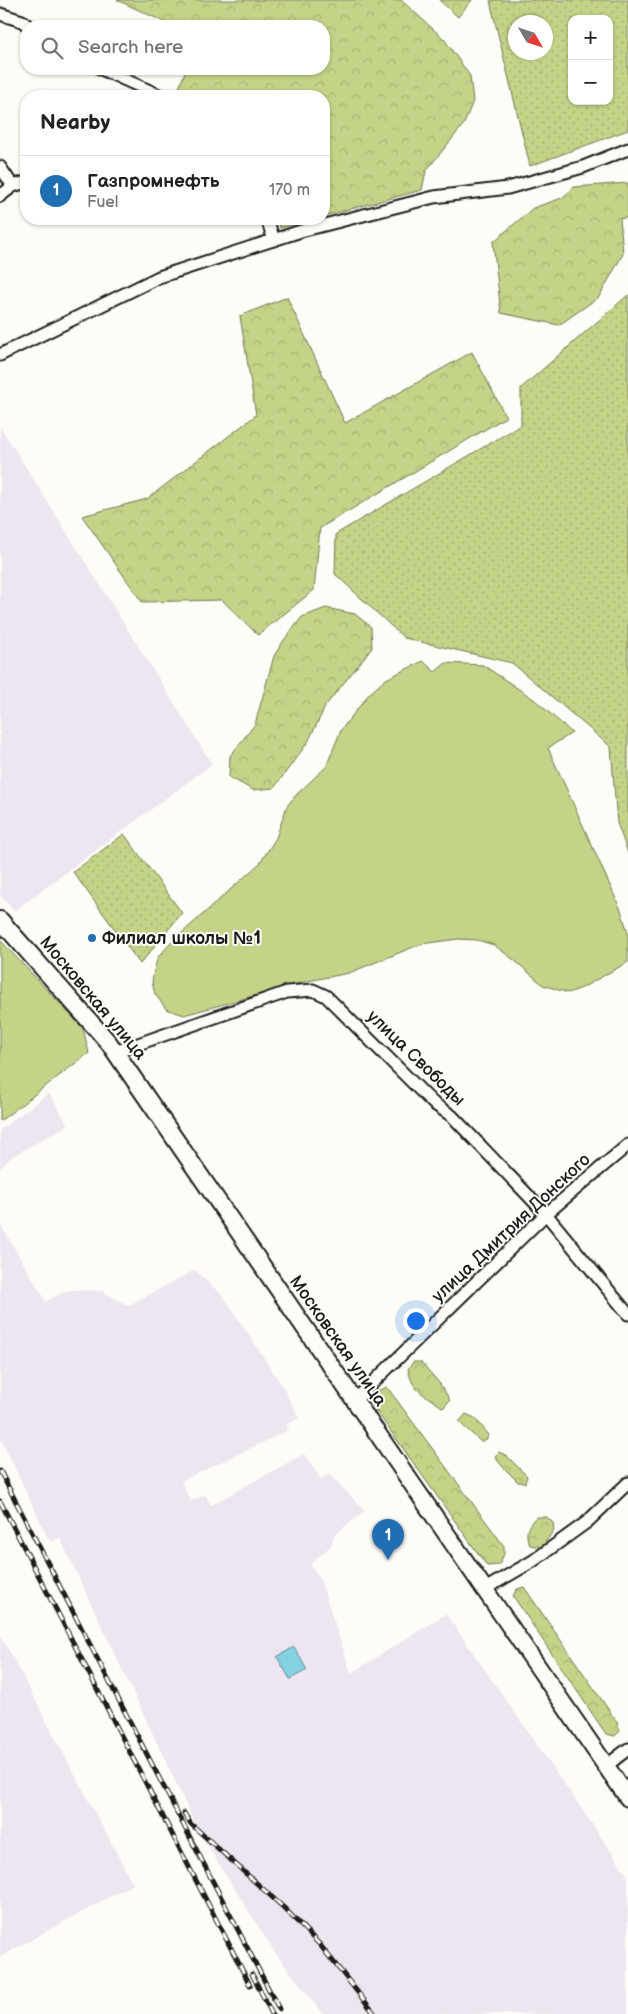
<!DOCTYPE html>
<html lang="en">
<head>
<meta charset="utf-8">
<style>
  body { margin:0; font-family:"Balsamiq Sans",sans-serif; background:#f2f2f2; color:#222 }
  .controls { position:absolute; right:15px; top:15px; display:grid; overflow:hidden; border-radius:10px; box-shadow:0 1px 4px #0004 }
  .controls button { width:45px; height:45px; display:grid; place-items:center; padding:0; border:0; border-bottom:1px solid #e0e0e0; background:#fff; color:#222; font:25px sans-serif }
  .compass { position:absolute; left:508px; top:15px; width:45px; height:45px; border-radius:50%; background:#fff; box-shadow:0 1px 4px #0004; rotate:129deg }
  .you { position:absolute; left:415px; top:1320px; width:18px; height:18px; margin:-12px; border:4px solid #fff; border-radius:50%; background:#1a73e8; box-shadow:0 0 0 8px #1a73e833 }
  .badge { display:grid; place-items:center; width:32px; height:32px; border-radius:50%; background:#1f6fb2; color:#fff; font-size:16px; font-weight:700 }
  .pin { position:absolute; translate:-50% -41px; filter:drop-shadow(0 1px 2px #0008) }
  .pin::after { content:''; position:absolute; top:26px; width:18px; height:15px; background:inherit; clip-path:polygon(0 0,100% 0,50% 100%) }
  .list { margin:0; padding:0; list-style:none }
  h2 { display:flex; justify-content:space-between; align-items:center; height:65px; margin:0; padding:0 20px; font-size:21px }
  h2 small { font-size:16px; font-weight:400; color:#767676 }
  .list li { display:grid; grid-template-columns:32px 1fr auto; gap:15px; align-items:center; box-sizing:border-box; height:70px; padding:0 20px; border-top:1px solid #e0e0e0 }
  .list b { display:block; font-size:19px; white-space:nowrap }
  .list p { margin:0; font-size:16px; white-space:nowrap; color:#767676 }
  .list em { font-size:16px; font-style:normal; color:#767676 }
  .icon { flex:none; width:28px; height:28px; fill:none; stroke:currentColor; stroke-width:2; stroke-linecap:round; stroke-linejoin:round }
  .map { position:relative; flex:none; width:628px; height:2014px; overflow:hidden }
  .search { position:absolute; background:#fff; box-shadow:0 1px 4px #0004; left:20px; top:20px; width:310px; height:55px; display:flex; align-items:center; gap:12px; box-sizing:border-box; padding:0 18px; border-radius:20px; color:#767676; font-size:19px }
  .panel { position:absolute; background:#fff; box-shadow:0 1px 4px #0004; left:20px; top:90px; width:310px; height:135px; border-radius:20px }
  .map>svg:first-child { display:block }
</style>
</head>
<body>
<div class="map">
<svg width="628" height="2014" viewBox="0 0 628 2014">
  <defs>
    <pattern id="grass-dots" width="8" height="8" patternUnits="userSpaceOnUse" patternTransform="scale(1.25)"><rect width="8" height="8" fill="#c3d387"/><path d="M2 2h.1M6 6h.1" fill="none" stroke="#a7b574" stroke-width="1.8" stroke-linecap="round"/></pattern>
    <pattern id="forest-crowns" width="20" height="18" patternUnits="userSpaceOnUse" patternTransform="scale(1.25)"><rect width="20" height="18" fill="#c3d387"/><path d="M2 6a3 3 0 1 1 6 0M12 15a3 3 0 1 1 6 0" fill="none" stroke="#a7b574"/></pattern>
  </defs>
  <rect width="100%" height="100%" fill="#fdfcf7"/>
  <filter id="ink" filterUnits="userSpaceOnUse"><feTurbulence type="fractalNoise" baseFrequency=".02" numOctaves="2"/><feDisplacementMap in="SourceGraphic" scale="10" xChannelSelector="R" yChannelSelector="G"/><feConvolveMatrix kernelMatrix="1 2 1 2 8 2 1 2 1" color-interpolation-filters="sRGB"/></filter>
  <g filter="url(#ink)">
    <!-- built -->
    <g fill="#ede5ef">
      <polygon points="0,426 212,764 14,911 0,895"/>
      <polygon points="49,1093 68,1125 11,1157 0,1169 0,1130"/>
      <polygon points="0,1224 46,1301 69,1290 102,1291 128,1306 195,1270 224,1297 284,1389 299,1418 286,1425 289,1430 181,1481 191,1501 205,1495 211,1505 304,1454 321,1479 329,1474 365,1511 334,1535 331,1546 310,1564 320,1579 351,1673 446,1614 628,1876 628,2014 323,2014 274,1951 200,1834 60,1538 50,1542 0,1437"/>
      <polygon points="0,1634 133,1884 0,1957"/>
    </g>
    <!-- grass -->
    <g fill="url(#grass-dots)" stroke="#707852" fill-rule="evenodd">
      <path d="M493,0h135v130l-98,36 -40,-165zM572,19h37v82h-37zM546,22v30h-30v-30z"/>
      <polygon points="628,295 628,853 617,823 611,747 512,663 404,638 335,574 336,534 521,425 521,388"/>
      <polygon points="124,834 182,913 140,964 73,872"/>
    </g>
    <!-- forest -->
    <g fill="url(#forest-crowns)" stroke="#707852">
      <polygon points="117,0 401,0 444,39 470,76 473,101 464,124 426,171 422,190 324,216 324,96 176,96 186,69 324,69 324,26 173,26"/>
      <polygon points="439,0 472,0 458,17"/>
      <polygon points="628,183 628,217 620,219 623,254 599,297 559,325 501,313 493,242 533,208 562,198 574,187"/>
      <polygon points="278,219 314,219 280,228"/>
      <polygon points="287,297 345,423 472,352 506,417 320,528 314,590 258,635 222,600 142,602 82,516 147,499 256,415 240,316"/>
      <polygon points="326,608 355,614 371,627 372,648 326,705 308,742 274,788 253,790 229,777 230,756 255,724 274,656 284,640 302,617"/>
      <path d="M413,1362h8l19,22 10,16 -7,8c-17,-14 -30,-14 -35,-39z"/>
      <polygon points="387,1387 504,1546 504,1554 499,1565 487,1566 372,1405 375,1392"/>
      <polygon points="466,1414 475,1418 489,1435 487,1439 481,1442 459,1422"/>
      <polygon points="499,1452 507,1456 527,1476 525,1483 518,1482 502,1466 495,1456"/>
      <path d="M536,1517h11l6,6 1,7 -12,17 -12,-2c-6,-11 -3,-19 6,-28z"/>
      <polygon points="524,1587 617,1722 620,1731 615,1736 606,1734 513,1596 517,1589"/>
    </g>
    <!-- garden -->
    <g fill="#c3d387" stroke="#707852">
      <polygon points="423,661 435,672 446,663 483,665 535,700 572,733 548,748 621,910 628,933 628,962 582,988 568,993 543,985 514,960 494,945 477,940 458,939 421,944 349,973 308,981 184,1015 166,1009 155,994 152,982 154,970 158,957 172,942 260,863 276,838 287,806 297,794 326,767 341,730 369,694 386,679"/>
      <polygon points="0,940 83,1028 89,1053 0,1121"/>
    </g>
    <!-- water -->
    <polygon fill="#85d1e4" stroke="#5b8994" points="294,1647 307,1670 290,1679 277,1657"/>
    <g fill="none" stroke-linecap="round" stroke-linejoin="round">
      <defs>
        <g id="street">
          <polyline points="0,14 22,21 28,26"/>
          <polyline points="101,69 161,96"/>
          <polyline points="0,167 13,186"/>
          <polyline points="0,196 13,186 26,182"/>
          <polyline points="267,219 274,240"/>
          <polyline points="0,355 159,277 301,231 434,197 508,188 583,167 628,149"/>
          <polyline points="115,1052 287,992 313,990 326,996 433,1103 452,1116 546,1214 628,1314"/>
          <polyline points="355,1400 546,1214 628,1145"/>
          <polyline points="485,1589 533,1561 587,1522 628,1483"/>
          <polyline points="606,1766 628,1749"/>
        </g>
        <polyline id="secondary" points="0,920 109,1043 628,1798"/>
      </defs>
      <!-- street casing -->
      <use href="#street" stroke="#1c1c1c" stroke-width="15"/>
      <!-- secondary casing -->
      <use href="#secondary" stroke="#1c1c1c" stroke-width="20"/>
      <!-- street -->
      <use href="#street" stroke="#fdfcf7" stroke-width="11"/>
      <!-- secondary -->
      <use href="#secondary" stroke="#fdfcf7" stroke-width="16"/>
      <defs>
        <g id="rail">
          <polyline points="0,1471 279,2009"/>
          <polyline points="0,1501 250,1985"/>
          <polyline points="184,1813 191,1824 284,1908 320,1945 375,2014"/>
          <polyline points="252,1974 272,2014"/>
        </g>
      </defs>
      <!-- rail casing -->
      <use href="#rail" stroke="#1c1c1c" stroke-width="5"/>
      <!-- rail -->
      <use href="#rail" stroke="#fdfcf7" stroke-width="3" stroke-dasharray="9" stroke-linecap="butt"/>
    </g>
  </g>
  <!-- markers -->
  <circle fill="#1f6fb2" stroke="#fdfcf7" stroke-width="2" cx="92" cy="938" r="5"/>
  <g text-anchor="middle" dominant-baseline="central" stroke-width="4" stroke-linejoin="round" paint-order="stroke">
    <!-- poi labels -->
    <g font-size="18" font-weight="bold" fill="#1c1c1c" stroke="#fdfcf7" text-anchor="start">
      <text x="102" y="938">Филиал школы №1</text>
    </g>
    <!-- street labels -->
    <g font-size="18" fill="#1c1c1c" stroke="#fdfcf7">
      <text transform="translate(93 998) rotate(50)">Московская улица</text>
      <text transform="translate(416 1058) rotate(44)">улица Свободы</text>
      <text transform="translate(511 1228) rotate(-43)">улица Дмитрия Донского</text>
      <text transform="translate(338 1341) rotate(55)">Московская улица</text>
    </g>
  </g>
</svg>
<div class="controls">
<button>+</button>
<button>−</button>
</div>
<svg class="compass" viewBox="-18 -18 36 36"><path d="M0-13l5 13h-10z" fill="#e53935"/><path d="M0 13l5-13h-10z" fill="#767676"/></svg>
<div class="you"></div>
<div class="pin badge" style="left:388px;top:1560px">1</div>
<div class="search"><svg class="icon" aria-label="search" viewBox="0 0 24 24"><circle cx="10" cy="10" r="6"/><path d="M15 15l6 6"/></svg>Search here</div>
<section class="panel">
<h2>Nearby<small></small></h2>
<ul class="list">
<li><span class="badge">1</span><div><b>Газпромнефть</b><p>Fuel</p></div><em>170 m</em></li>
</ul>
</section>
</div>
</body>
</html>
